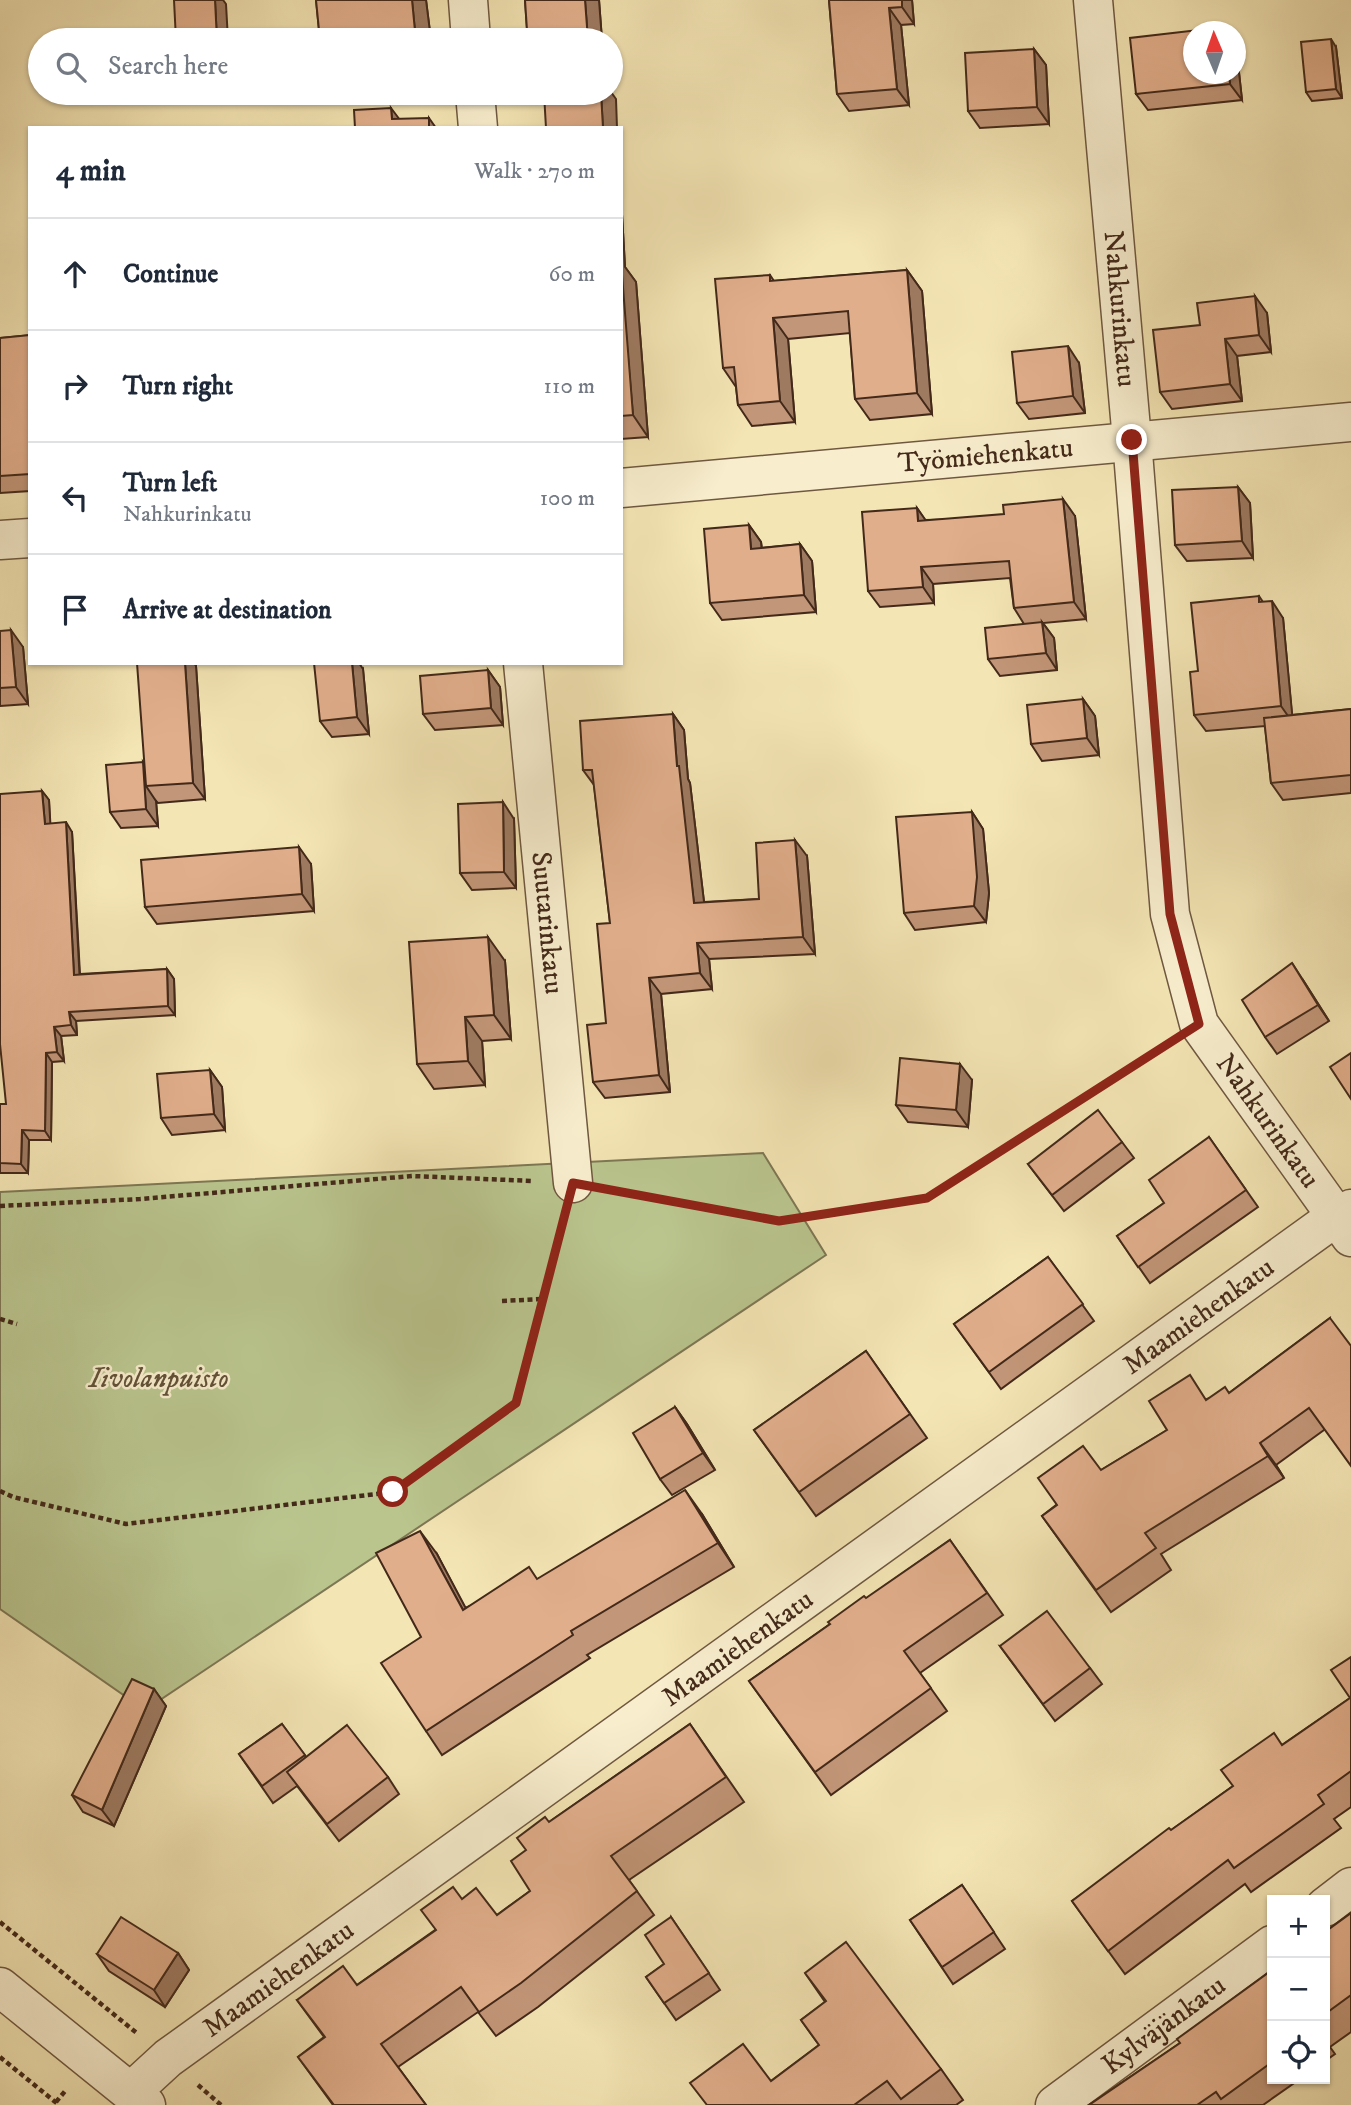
<!DOCTYPE html>
<html lang="en">
<head>
<meta charset="utf-8">
<style>
  body { margin:0; font-family:"IM FELL DW Pica",serif; background:#f6f6f7; color:#1f2937 }
  .controls { position:absolute; right:21px; bottom:21px; display:grid; overflow:hidden; border-radius:0px; box-shadow:0 2px 5px #0004 }
  .controls button { width:63px; height:63px; display:grid; place-items:center; padding:0; border:0; border-bottom:2px solid #e0e1e3; background:#fff; color:#1f2937; font:35px sans-serif }
  .compass { position:absolute; left:1183px; top:21px; width:63px; height:63px; border-radius:50%; background:#fff; box-shadow:0 2px 5px #0004; rotate:358deg }
  .stop { position:absolute; width:21px; height:21px; margin:-16px; border:5px solid #8f2418; border-radius:50%; background:#fff }
  .stop.end { background:#8f2418; border-color:#fff; box-shadow:0 2px 7px #0008 }
  .list { margin:0; padding:0; list-style:none }
  h2 { display:flex; justify-content:space-between; align-items:center; height:91px; margin:0; padding:0 28px; font-size:30px }
  h2 small { font-size:23px; font-weight:400; color:#747a83 }
  .list li { display:grid; grid-template-columns:46px 1fr auto; gap:21px; align-items:center; box-sizing:border-box; height:112px; padding:0 28px; border-top:2px solid #e0e1e3 }
  .list b { display:block; font-size:26px; white-space:nowrap }
  .list p { margin:0; font-size:23px; white-space:nowrap; color:#747a83 }
  .list em { font-size:23px; font-style:normal; color:#747a83 }
  .icon { flex:none; width:38px; height:38px; fill:none; stroke:currentColor; stroke-width:2; stroke-linecap:round; stroke-linejoin:round }
  .map { position:relative; flex:none; width:1351px; height:2105px; overflow:hidden }
  .search { position:absolute; background:#fff; box-shadow:0 2px 5px #0004; left:28px; top:28px; width:595px; height:77px; display:flex; align-items:center; gap:18px; box-sizing:border-box; padding:0 24px; border-radius:38px; color:#747a83; font-size:26px }
  .panel { position:absolute; background:#fff; box-shadow:0 2px 5px #0004; left:28px; top:126px; width:595px; height:539px; border-radius:0px }
  .map>svg:first-child { display:block }
</style>
</head>
<body>
<div class="map">
<svg width="1351" height="2105" viewBox="0 0 1351 2105">
  <rect width="100%" height="100%" fill="#f4e5b4"/>
  <filter id="stains"><feTurbulence type="fractalNoise" baseFrequency=".00286" numOctaves="4"/><feColorMatrix values="0 0 0 0 .2 0 0 0 0 .09 0 0 0 0 .02 0 0 0 .5 -.17"/></filter>
  <radialGradient id="worn" r=".72"><stop offset=".6" stop-color="#630" stop-opacity="0"/><stop offset="1" stop-color="#630" stop-opacity=".3"/></radialGradient>
  <!-- green -->
  <polygon fill="#bac58e" stroke="#7e7754" stroke-width="2" points="763,1153 826,1255 145,1710 0,1609 0,1192"/>
  <g fill="none" stroke-linecap="round" stroke-linejoin="round">
    <defs>
      <g id="minor">
        <polyline points="468,0 471,40"/>
        <path id="s1" d="M1093,0l39,440 38,474 29,110 152,213"/>
        <polyline points="475,93 478,128"/>
        <path id="s2" d="M621,488l730,-66"/>
        <polyline points="0,540 30,538"/>
        <path id="s3" d="M523,663l50,520"/>
        <polyline points="1325,1907 1351,1887"/>
        <polyline points="0,1987 146,2105"/>
        <path id="s4" d="M131,2092l37,-34 1169,-842 14,-7"/>
        <path id="s5" d="M1055,2105l217,-160"/>
      </g>
    </defs>
    <!-- minor casing -->
    <use href="#minor" stroke="#6f5840" stroke-width="41"/>
    <!-- path -->
    <g stroke="#432919" stroke-width="4.5" stroke-dasharray="5 3.5" stroke-linecap="butt">
      <polyline points="611,1190 779,1221 927,1198 1166,1045"/>
      <polyline points="0,1206 140,1199 412,1176 533,1181"/>
      <polyline points="502,1301 543,1299"/>
      <polyline points="0,1319 17,1324"/>
      <polyline points="0,1491 13,1497 126,1524 393,1492 516,1403 563,1221"/>
      <polyline points="0,1922 138,2034"/>
      <polyline points="0,2057 59,2105"/>
      <polyline points="198,2085 221,2105"/>
      <polyline points="56,2102 66,2090"/>
    </g>
    <!-- minor -->
    <use href="#minor" stroke="#f8eece" stroke-width="38"/>
  </g>
  <!-- wall -->
  <g fill="#c29678" stroke="#432919" stroke-width="2">
    <polygon points="316,0 426,0 431,40 320,40"/>
    <polygon points="525,0 599,0 602,40 534,40 527,30"/>
    <polygon points="829,0 912,0 914,24 901,25 909,105 849,111 837,94"/>
    <polygon points="1236,45 1242,100 1148,110 1136,94 1236,74"/>
    <polygon points="1336,47 1342,98 1312,101 1306,92"/>
    <polygon points="1034,49 1046,65 1049,124 980,128 968,111"/>
    <polygon points="621,197 625,267 636,282 648,437 621,439"/>
    <polygon points="907,270 922,291 932,414 870,420 855,399 850,333 788,339 795,422 752,426 738,405 736,387 723,368 770,275 774,281"/>
    <polygon points="1267,313 1271,352 1237,356 1242,401 1172,409 1160,392 1200,325"/>
    <polygon points="30,335 30,491 0,493 0,338"/>
    <polygon points="1079,363 1085,413 1029,419 1017,403"/>
    <polygon points="1238,487 1250,503 1253,558 1187,561 1175,545"/>
    <polygon points="917,508 925,520 1075,516 1086,619 1043,623 1054,638 1057,670 1000,676 988,659 1024,624 1014,608 1010,578 933,584 934,603 880,607 868,591"/>
    <polygon points="749,525 761,542 762,548 800,544 812,561 816,612 722,620 710,603"/>
    <polygon points="1259,596 1263,602 1283,618 1292,715 1351,709 1351,793 1283,800 1271,783 1265,726 1206,731 1194,715 1198,671"/>
    <polygon points="0,631 23,647 28,704 0,706"/>
    <polygon points="196,666 205,799 158,803 156,801 158,826 121,828 110,812 143,762 144,765"/>
    <polygon points="363,669 369,734 332,737 320,721"/>
    <polygon points="488,670 500,687 503,725 435,730 423,714"/>
    <polygon points="1083,699 1095,716 1099,755 1042,761 1031,744"/>
    <polygon points="673,714 684,730 688,779 690,783 704,902 759,899 807,856 815,954 709,959 712,989 661,994 670,1092 605,1098 593,1082 606,1023 610,923 594,785 583,770"/>
    <polygon points="42,791 49,800 50,824 72,832 80,974 167,969 174,979 175,1015 76,1021 77,1035 61,1036 64,1061 52,1062 51,1140 29,1140 28,1173 0,1173 0,1104 6,1104"/>
    <polygon points="972,812 983,829 989,893 986,922 915,930 904,913"/>
    <polygon points="514,819 516,888 472,890 460,873"/>
    <polygon points="311,864 314,911 157,924 145,907"/>
    <polygon points="505,961 511,1039 482,1041 485,1085 434,1089 417,1064"/>
    <polygon points="1303,980 1329,1021 1277,1054 1265,1037"/>
    <polygon points="210,1070 222,1087 225,1130 172,1135 161,1118"/>
    <polygon points="972,1080 968,1127 908,1122 896,1105"/>
    <polygon points="1209,1137 1258,1207 1150,1283 1117,1236 1164,1203"/>
    <polygon points="1122,1142 1134,1158 1064,1211 1028,1164"/>
    <polygon points="1048,1257 1094,1321 1001,1389 954,1324"/>
    <polygon points="1330,1318 1324,1430 1276,1465 1284,1478 1161,1554 1171,1570 1111,1612 1042,1516 1101,1470 1167,1430 1207,1399 1229,1393"/>
    <polygon points="866,1351 927,1438 816,1516 754,1430"/>
    <polygon points="675,1407 687,1424 715,1470 672,1495 660,1479"/>
    <polygon points="702,1514 734,1567 587,1655 590,1658 442,1755 426,1731 421,1637 437,1554 465,1608"/>
    <polygon points="950,1540 1003,1615 920,1673 947,1711 831,1795 749,1681"/>
    <polygon points="1000,1646 1090,1668 1102,1684 1055,1721"/>
    <polygon points="1351,1657 1351,1807 1334,1819 1341,1828 1251,1892 1245,1884 1125,1974 1072,1901 1233,1786 1282,1745 1350,1698"/>
    <polygon points="154,1689 166,1706 114,1826 83,1812 72,1795"/>
    <polygon points="282,1724 306,1757 388,1777 399,1794 339,1841 297,1786 273,1803 239,1754"/>
    <polygon points="690,1724 744,1802 629,1880 654,1915 538,2007 496,2036 478,2012 398,2067 426,2105 333,2105 298,2057 324,2037 297,2000 357,1985 435,1930 462,1899 497,1915 530,1891 526,1850 549,1822"/>
    <polygon points="962,1885 1005,1949 953,1984 910,1920"/>
    <polygon points="1351,1913 1351,2032 1330,2047 1335,2054 1325,2061 1325,1932"/>
    <polygon points="671,1917 720,1990 676,2020 646,1977 664,1964"/>
    <polygon points="178,1953 189,1970 165,2007 109,1971 97,1954"/>
    <polygon points="1272,1970 1272,2079 1300,2079 1263,2105 1089,2105 1180,2043"/>
    <polygon points="805,1973 941,2069 963,2100 956,2105 707,2105 771,2081 819,2045 801,2020 825,2002"/>
  </g>
  <!-- shaded-wall -->
  <g fill="#9e7a61" stroke="#432919" stroke-width="2">
    <polygon points="215,0 223,0 226,4 228,40 217,40"/>
    <polygon points="412,0 426,0 431,40 421,40 415,31"/>
    <polygon points="585,0 599,0 602,40 588,40"/>
    <polygon points="902,0 912,0 914,24 902,7"/>
    <polygon points="889,8 901,25 909,105 897,89"/>
    <polygon points="1331,39 1336,47 1342,98 1336,89"/>
    <polygon points="1236,45 1242,100 1230,84 1229,74 1236,74"/>
    <polygon points="1034,49 1046,65 1049,124 1037,107"/>
    <polygon points="611,92 616,99 617,128 603,128 601,93"/>
    <polygon points="391,108 403,124 392,119"/>
    <polygon points="429,118 436,128 429,128"/>
    <polygon points="621,197 625,267 636,282 648,437 633,415 621,276"/>
    <polygon points="907,270 922,291 932,414 917,393"/>
    <polygon points="1255,296 1267,313 1271,352 1259,335"/>
    <polygon points="773,318 788,339 795,422 780,401"/>
    <polygon points="1225,339 1237,356 1242,401 1230,384"/>
    <polygon points="1068,346 1079,363 1085,413 1073,396"/>
    <polygon points="1238,487 1250,503 1253,558 1242,541"/>
    <polygon points="1063,499 1075,516 1086,619 1074,602"/>
    <polygon points="917,508 929,525 918,521"/>
    <polygon points="749,525 761,542 763,566 751,549"/>
    <polygon points="800,544 812,561 816,612 804,595"/>
    <polygon points="921,567 933,584 934,603 923,587"/>
    <polygon points="1272,601 1283,618 1293,723 1281,706"/>
    <polygon points="1042,622 1054,638 1057,670 1046,653"/>
    <polygon points="11,630 23,647 28,704 16,687"/>
    <polygon points="185,663 194,663 196,666 205,799 193,783"/>
    <polygon points="352,663 359,663 363,669 369,734 357,717"/>
    <polygon points="488,670 500,687 503,725 491,708"/>
    <polygon points="1083,699 1095,716 1099,755 1087,738"/>
    <polygon points="673,714 684,730 688,779 690,783 706,919 694,903 677,766"/>
    <polygon points="143,762 155,779 146,786 156,801 158,826 146,809"/>
    <polygon points="42,791 49,800 51,834 45,824"/>
    <polygon points="503,802 514,819 516,888 504,872"/>
    <polygon points="972,812 983,829 989,893 986,922 974,906"/>
    <polygon points="66,822 72,832 80,984 74,975"/>
    <polygon points="795,840 807,856 815,954 803,937"/>
    <polygon points="299,847 311,864 314,911 302,894"/>
    <polygon points="488,937 505,961 511,1039 494,1015"/>
    <polygon points="697,943 709,959 712,989 700,973"/>
    <polygon points="1292,963 1303,980 1329,1021 1318,1005"/>
    <polygon points="167,969 174,979 175,1015 168,1006"/>
    <polygon points="649,978 661,994 670,1092 659,1075"/>
    <polygon points="69,1012 76,1021 77,1035 71,1025"/>
    <polygon points="465,1017 482,1041 485,1085 468,1061"/>
    <polygon points="54,1027 61,1036 64,1061 57,1052"/>
    <polygon points="46,1053 52,1062 51,1140 45,1131"/>
    <polygon points="960,1064 972,1080 968,1127 956,1110"/>
    <polygon points="210,1070 222,1087 225,1130 214,1114"/>
    <polygon points="22,1130 29,1140 28,1173 21,1164"/>
    <polygon points="675,1407 687,1424 715,1470 703,1453"/>
    <polygon points="1260,1443 1276,1465 1284,1478 1268,1456"/>
    <polygon points="685,1490 702,1514 734,1567 718,1543"/>
    <polygon points="420,1531 437,1554 479,1633 463,1610"/>
    <polygon points="154,1689 166,1706 114,1826 102,1810"/>
    <polygon points="178,1953 189,1970 165,2007 154,1990"/>
  </g>
  <!-- building -->
  <g fill="#e1ae8b" stroke="#432919" stroke-width="2">
    <polygon points="174,0 215,0 217,40 176,40"/>
    <polygon points="316,0 412,0 415,31 330,40 320,40"/>
    <polygon points="525,0 585,0 588,40 541,40 540,29 527,30"/>
    <polygon points="829,0 902,0 902,7 889,8 897,89 837,94"/>
    <polygon points="1224,27 1224,32 1194,32 1194,74 1229,74 1230,84 1136,94 1130,38"/>
    <polygon points="1331,39 1336,89 1306,92 1301,42"/>
    <polygon points="1034,49 1037,107 968,111 965,53"/>
    <polygon points="544,93 601,93 603,128 546,128"/>
    <polygon points="391,108 392,119 429,118 429,128 355,128 354,110"/>
    <polygon points="621,262 633,415 621,416"/>
    <polygon points="907,270 917,393 855,399 848,311 773,318 780,401 738,405 734,367 723,368 715,279 770,275 770,281"/>
    <polygon points="1255,296 1259,335 1225,339 1230,384 1160,392 1153,330 1200,325 1197,303"/>
    <polygon points="30,335 30,474 0,476 0,338"/>
    <polygon points="1068,346 1073,396 1017,403 1012,352"/>
    <polygon points="1238,487 1242,541 1175,545 1172,490"/>
    <polygon points="1063,499 1074,602 1014,608 1009,561 921,567 923,587 868,591 862,512 917,508 918,521 1004,514 1003,505"/>
    <polygon points="749,525 751,549 800,544 804,595 710,603 704,529"/>
    <polygon points="1259,596 1259,602 1272,601 1281,706 1194,715 1190,672 1198,671 1191,603"/>
    <polygon points="1042,622 1046,653 988,659 985,628"/>
    <polygon points="11,630 16,687 0,688 0,631"/>
    <polygon points="137,663 185,663 193,783 146,786"/>
    <polygon points="314,663 352,663 357,717 320,721"/>
    <polygon points="488,670 491,708 423,714 420,676"/>
    <polygon points="1083,699 1087,738 1031,744 1027,705"/>
    <polygon points="1351,709 1351,775 1271,783 1264,718"/>
    <polygon points="673,714 677,766 679,766 694,903 759,899 756,843 795,840 803,937 697,943 700,973 649,978 659,1075 593,1082 587,1025 606,1023 597,924 610,923 592,770 583,770 580,721"/>
    <polygon points="143,762 146,809 110,812 106,765"/>
    <polygon points="42,791 45,824 66,822 74,975 167,969 168,1006 69,1012 71,1025 54,1027 57,1052 46,1053 45,1131 22,1130 21,1164 0,1163 0,1104 6,1104 0,1044 0,794"/>
    <polygon points="503,802 504,872 460,873 458,804"/>
    <polygon points="972,812 977,877 974,906 904,913 896,817"/>
    <polygon points="299,847 302,894 145,907 141,860"/>
    <polygon points="488,937 494,1015 465,1017 468,1061 417,1064 409,942"/>
    <polygon points="1292,963 1318,1005 1265,1037 1242,1000"/>
    <polygon points="1351,1053 1351,1099 1330,1067"/>
    <polygon points="900,1058 960,1064 956,1110 896,1105"/>
    <polygon points="210,1070 214,1114 161,1118 157,1074"/>
    <polygon points="1098,1110 1122,1142 1052,1195 1028,1164"/>
    <polygon points="1209,1137 1246,1190 1138,1267 1117,1236 1164,1203 1149,1180"/>
    <polygon points="1048,1257 1083,1304 989,1372 954,1324"/>
    <polygon points="1330,1318 1351,1346 1351,1466 1309,1408 1260,1443 1268,1456 1145,1533 1156,1548 1096,1590 1042,1516 1057,1505 1038,1478 1083,1446 1101,1470 1167,1430 1149,1401 1190,1375 1206,1400 1225,1387 1229,1393"/>
    <polygon points="866,1351 910,1414 799,1492 754,1430"/>
    <polygon points="675,1407 703,1453 660,1479 633,1433"/>
    <polygon points="685,1490 718,1543 571,1631 573,1635 426,1731 381,1663 421,1637 376,1553 420,1531 463,1610 529,1567 537,1579"/>
    <polygon points="950,1540 987,1593 904,1651 931,1688 815,1772 749,1681 830,1624 828,1622 864,1596 866,1598"/>
    <polygon points="1047,1611 1090,1668 1043,1704 1000,1646"/>
    <polygon points="1351,1657 1351,1771 1318,1795 1324,1804 1234,1868 1228,1860 1108,1951 1072,1901 1169,1828 1171,1830 1233,1786 1221,1770 1274,1733 1282,1745 1350,1698 1331,1670"/>
    <polygon points="132,1679 154,1689 102,1810 72,1795"/>
    <polygon points="282,1724 305,1755 262,1786 239,1754"/>
    <polygon points="690,1724 726,1777 611,1856 637,1891 521,1983 479,2012 461,1987 381,2044 426,2105 334,2105 298,2057 325,2037 297,2000 343,1966 357,1985 436,1930 421,1910 453,1887 462,1899 476,1888 497,1915 530,1891 511,1861 526,1850 517,1838 545,1817 549,1822"/>
    <polygon points="347,1725 388,1777 327,1824 287,1772"/>
    <polygon points="962,1885 994,1932 942,1967 910,1920"/>
    <polygon points="1351,1913 1351,1995 1325,2014 1325,1932"/>
    <polygon points="121,1917 178,1953 154,1990 97,1954"/>
    <polygon points="671,1917 709,1973 664,2003 646,1977 664,1964 645,1935"/>
    <polygon points="846,1942 941,2069 901,2099 887,2081 854,2105 707,2105 690,2083 743,2044 771,2081 819,2045 801,2020 826,2001 805,1973"/>
    <polygon points="1272,1970 1272,2062 1221,2099 1216,2092 1197,2105 1089,2105 1180,2043 1177,2039"/>
  </g>
  <g fill="none" stroke-linecap="round" stroke-linejoin="round">
    <!-- route -->
    <polyline stroke="#8f2418" stroke-width="9" points="393,1492 516,1403 573,1183 779,1221 927,1198 1199,1024 1170,914 1132,440"/>
  </g>
  <g text-anchor="middle" dominant-baseline="central" stroke-width="5" stroke-linejoin="round" paint-order="stroke">
    <!-- street labels -->
    <g font-size="28" fill="#432919" stroke="#f8eece">
      <text stroke="none"><textPath href="#s1" startOffset="310">Nahkurinkatu</textPath></text>
      <text stroke="none"><textPath href="#s2" startOffset="366">Työmiehenkatu</textPath></text>
      <text stroke="none"><textPath href="#s3" startOffset="261">Suutarinkatu</textPath></text>
      <text stroke="none"><textPath href="#s1" startOffset="1150">Nahkurinkatu</textPath></text>
      <text stroke="none"><textPath href="#s4" startOffset="1320">Maamiehenkatu</textPath></text>
      <text stroke="none"><textPath href="#s4" startOffset="752">Maamiehenkatu</textPath></text>
      <text stroke="none"><textPath href="#s4" startOffset="186">Maamiehenkatu</textPath></text>
      <text stroke="none"><textPath href="#s5" startOffset="135">Kylväjänkatu</textPath></text>
    </g>
    <!-- park labels -->
    <g font-size="28" font-style="italic" fill="#615036" stroke="#f8eece">
      <text x="159" y="1378">Iivolanpuisto</text>
    </g>
  </g>
  <rect width="100%" height="100%" filter="url(#stains)"/>
  <rect width="100%" height="100%" fill="url(#worn)"/>
</svg>
<div class="controls">
<button>+</button>
<button>−</button>
<button><svg class="icon" aria-label="locate" viewBox="0 0 24 24"><circle cx="12" cy="12" r="6"/><path d="M12 2v4M12 18v4M2 12h4M18 12h4"/></svg></button>
</div>
<svg class="compass" viewBox="-18 -18 36 36"><path d="M0-13l5 13h-10z" fill="#e53935"/><path d="M0 13l5-13h-10z" fill="#747a83"/></svg>
<div class="stop" style="left:393px;top:1492px"></div>
<div class="stop end" style="left:1132px;top:440px"></div>
<div class="search"><svg class="icon" aria-label="search" viewBox="0 0 24 24"><circle cx="10" cy="10" r="6"/><path d="M15 15l6 6"/></svg>Search here</div>
<section class="panel">
<h2>4 min<small>Walk · 270 m</small></h2>
<ul class="list">
<li><svg class="icon" aria-label="ahead" viewBox="0 0 24 24"><path d="M12 20V5M6 11l6-6 6 6"/></svg><div><b>Continue</b></div><em>60 m</em></li>
<li><svg class="icon" aria-label="right" viewBox="0 0 24 24"><path d="M7 20v-9h11M14 6l5 5-5 5"/></svg><div><b>Turn right</b></div><em>110 m</em></li>
<li><svg class="icon" aria-label="left" viewBox="0 0 24 24"><path d="M17 20v-9H6M10 6l-5 5 5 5"/></svg><div><b>Turn left</b><p>Nahkurinkatu</p></div><em>100 m</em></li>
<li><svg class="icon" aria-label="arrive" viewBox="0 0 24 24"><path d="M6 21V4h12l-3 4 3 4H6"/></svg><div><b>Arrive at destination</b></div></li>
</ul>
</section>
</div>
</body>
</html>
